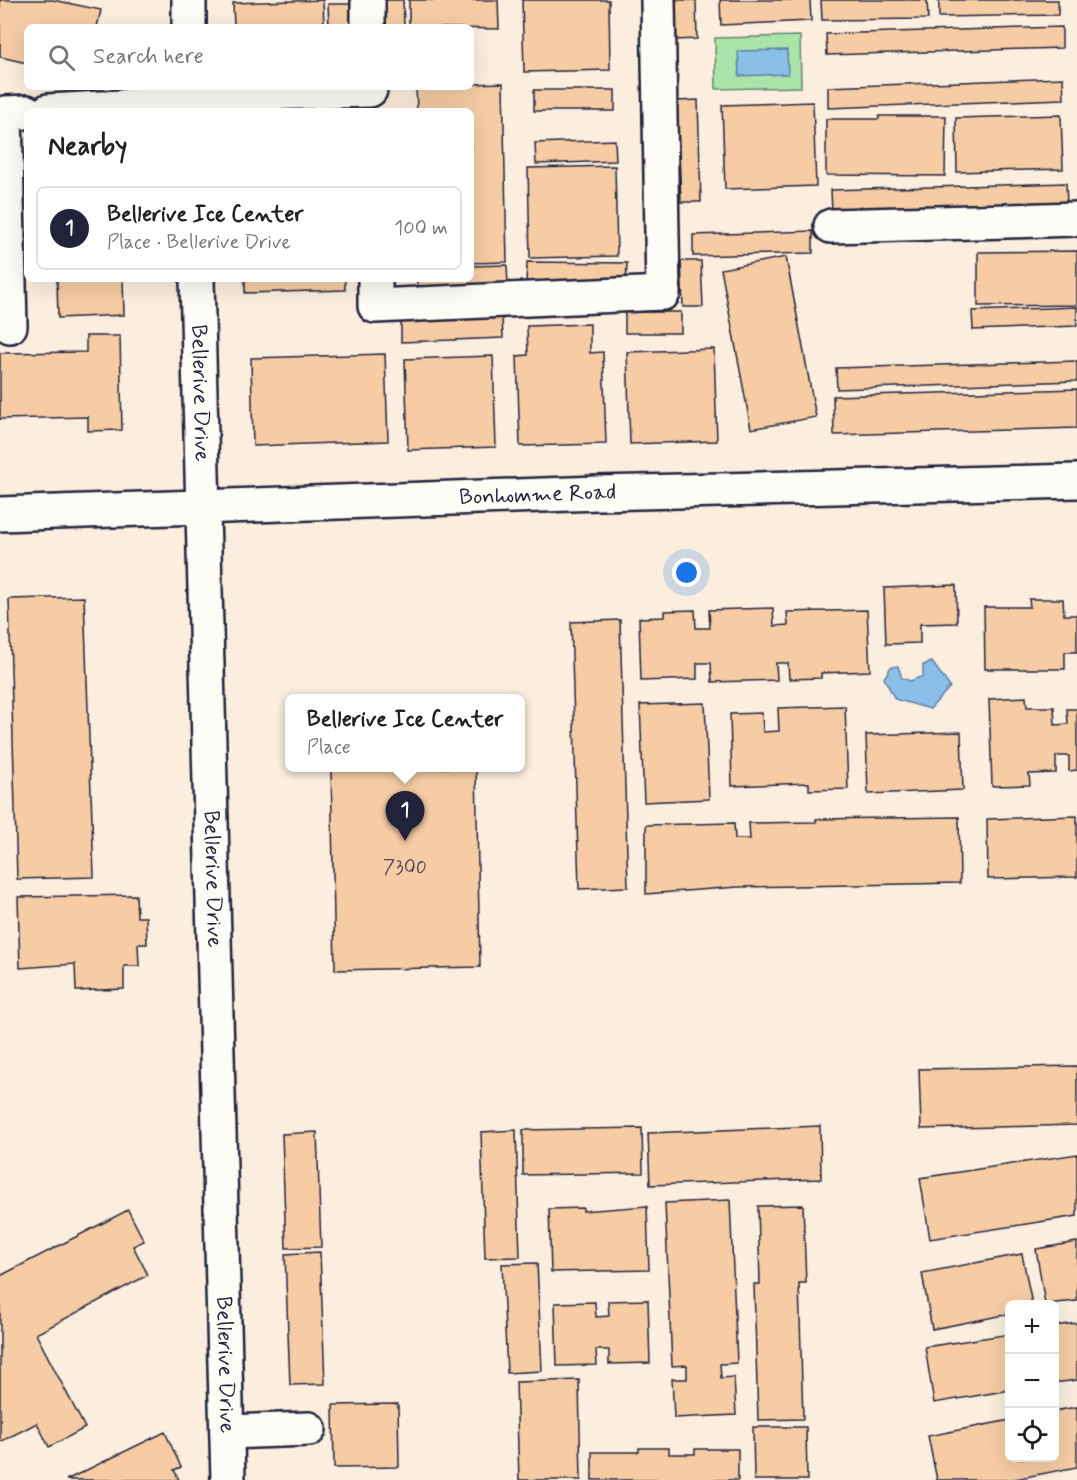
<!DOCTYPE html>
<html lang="en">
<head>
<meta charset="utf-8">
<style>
  body { margin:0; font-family:Mynerve,sans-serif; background:#f2f2f2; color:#222 }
  .controls { position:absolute; right:18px; bottom:18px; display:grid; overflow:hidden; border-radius:9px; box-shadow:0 6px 24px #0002 }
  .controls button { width:54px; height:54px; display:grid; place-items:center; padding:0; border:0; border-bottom:2px solid #e0e0e0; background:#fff; color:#222; font:30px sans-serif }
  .you { position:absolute; left:687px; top:573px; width:21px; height:21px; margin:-15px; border:4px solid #fff; border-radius:50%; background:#1a73e8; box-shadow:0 0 0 9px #1a73e833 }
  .badge { display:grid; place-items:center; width:39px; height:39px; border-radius:50%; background:#22223b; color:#fff; font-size:20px; font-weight:700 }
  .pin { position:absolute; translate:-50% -50px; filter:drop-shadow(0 2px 3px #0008) }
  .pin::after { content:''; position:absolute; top:32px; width:21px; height:18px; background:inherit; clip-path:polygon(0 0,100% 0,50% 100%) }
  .popup { position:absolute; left:285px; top:694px; width:240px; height:78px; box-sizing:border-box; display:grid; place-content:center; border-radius:9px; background:#fff; filter:drop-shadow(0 2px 4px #0005); font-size:20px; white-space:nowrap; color:#767676 }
  .popup b { font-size:22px; color:#222 }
  .popup::after { content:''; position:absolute; left:50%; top:100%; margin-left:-12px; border:12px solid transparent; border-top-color:#fff }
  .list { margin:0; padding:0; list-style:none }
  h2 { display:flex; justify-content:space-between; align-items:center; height:78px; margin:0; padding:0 24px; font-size:26px }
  h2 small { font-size:20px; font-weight:400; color:#767676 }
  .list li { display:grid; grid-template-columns:39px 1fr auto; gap:18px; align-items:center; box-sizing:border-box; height:84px; margin:0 12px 12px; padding:0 12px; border:2px solid #e0e0e0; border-radius:9px }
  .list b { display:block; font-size:22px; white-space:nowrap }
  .list p { margin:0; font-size:20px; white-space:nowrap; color:#767676 }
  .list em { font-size:20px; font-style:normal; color:#767676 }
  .icon { flex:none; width:33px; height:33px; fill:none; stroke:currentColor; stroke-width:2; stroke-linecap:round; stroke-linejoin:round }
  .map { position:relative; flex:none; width:1077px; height:1480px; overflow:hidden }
  .search { position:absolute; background:#fff; box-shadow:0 6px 24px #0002; left:24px; top:24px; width:450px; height:66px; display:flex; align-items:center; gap:15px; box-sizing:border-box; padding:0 21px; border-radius:9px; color:#767676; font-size:22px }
  .panel { position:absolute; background:#fff; box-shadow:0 6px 24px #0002; left:24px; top:108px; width:450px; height:174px; border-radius:9px }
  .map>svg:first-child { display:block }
</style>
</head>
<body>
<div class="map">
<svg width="1077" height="1480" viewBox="0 0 1077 1480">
  <rect width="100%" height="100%" fill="#fbeede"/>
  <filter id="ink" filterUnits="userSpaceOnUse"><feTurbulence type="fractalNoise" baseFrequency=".0167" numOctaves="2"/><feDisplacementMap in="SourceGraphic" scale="12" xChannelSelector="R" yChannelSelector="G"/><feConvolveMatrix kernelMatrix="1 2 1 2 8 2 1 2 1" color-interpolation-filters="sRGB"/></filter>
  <g filter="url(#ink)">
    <!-- green -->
    <polygon fill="#aae4a9" stroke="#668372" stroke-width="1.5" points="800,36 801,87 716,89 715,38"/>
    <!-- water -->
    <g fill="#8bbfe8" stroke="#6180a3" stroke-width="1.5">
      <polygon points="787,50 788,74 739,76 738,51"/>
      <polygon points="932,662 950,687 930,709 895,699 884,678 891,667 898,666 902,678 910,681 923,676 923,665"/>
    </g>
    <!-- building -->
    <g fill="#f5cca4" stroke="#22223b" stroke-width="1.5">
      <polygon points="0,0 53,0 101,10 97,27 27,27 27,63 0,57"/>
      <polygon points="323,0 324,27 234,27 233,3"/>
      <polygon points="382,0 403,0 404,27 383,27"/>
      <polygon points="409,0 498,0 499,29 409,27"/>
      <polygon points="522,0 609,0 610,70 524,72"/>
      <polygon points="674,0 696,0 697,39 675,40"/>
      <polygon points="720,0 810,0 811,21 721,25"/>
      <polygon points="821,0 927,0 928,19 822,20"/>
      <polygon points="939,0 1058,0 1058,15 939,17"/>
      <polygon points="328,4 351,4 351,27 329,27"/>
      <polygon points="1062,27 1062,48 827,55 826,34"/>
      <polygon points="1063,78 1064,99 828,108 828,87"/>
      <polygon points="503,83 507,262 471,263 471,111 417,111 416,87 471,87 471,84"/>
      <rect x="534" y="90" width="81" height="21"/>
      <polygon points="698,100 701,202 681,202 677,101"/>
      <polygon points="813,102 816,186 725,189 722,105"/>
      <polygon points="1061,115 1063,169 957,172 956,118"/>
      <polygon points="879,116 946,116 945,176 826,175 826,119 879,119"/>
      <polygon points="615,140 616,161 536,164 535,143"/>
      <polygon points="615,166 617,256 530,258 528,168"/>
      <polygon points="1066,183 1067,205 832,212 831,190"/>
      <polygon points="813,231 813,253 693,256 693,235"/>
      <polygon points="1077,251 1077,305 978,306 978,252"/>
      <polygon points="786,257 816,417 751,429 721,269"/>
      <polygon points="681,261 701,261 703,307 683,307"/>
      <polygon points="527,262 627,263 626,284 526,283"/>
      <polygon points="507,265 508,286 417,289 417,279 471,279 471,266"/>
      <polygon points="57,279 123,279 124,315 58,318"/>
      <polygon points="245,279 345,279 345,290 245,293"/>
      <polygon points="1077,307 1077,326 973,330 972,311"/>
      <rect x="625" y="312" width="56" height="21"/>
      <polygon points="502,317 503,338 401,342 401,321"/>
      <polygon points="590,324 590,353 603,352 606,444 520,446 517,356 528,355 527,326"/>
      <polygon points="86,336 120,336 122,430 88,431 88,417 0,419 0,353 86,352"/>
      <polygon points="714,349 717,441 630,444 627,352"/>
      <polygon points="385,354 388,441 253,446 251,358"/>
      <polygon points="493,356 496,447 408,450 405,359"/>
      <polygon points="1077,361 1077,381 837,389 836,368"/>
      <polygon points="1077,389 1077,428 834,435 833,396"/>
      <polygon points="956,585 957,623 920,624 920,643 886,644 884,588"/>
      <polygon points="84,597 94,877 17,879 9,599"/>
      <polygon points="1029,599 1063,599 1064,615 1077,615 1077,612 1077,652 1065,652 1065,669 985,669 984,607 1030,607"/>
      <polygon points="773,608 774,626 788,625 787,612 867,610 870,671 821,673 821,678 789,679 788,663 776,663 777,680 712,682 711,663 697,663 697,679 641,681 639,618 664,617 664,611 695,610 696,628 710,628 709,610"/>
      <polygon points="620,620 628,887 579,889 571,622"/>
      <polygon points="1026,697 1027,707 1054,707 1055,725 1068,724 1067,709 1077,709 1077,770 1069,771 1069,756 1056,756 1056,773 1029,774 1030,785 992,786 989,699"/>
      <polygon points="705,703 709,799 644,802 640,705"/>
      <polygon points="845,706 848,789 809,790 809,783 732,786 730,714 762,713 763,732 779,731 778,708"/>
      <polygon points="961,732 963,790 868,794 866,735"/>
      <polygon points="331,768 476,768 480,967 335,970"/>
      <polygon points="1077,816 1077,877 988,879 987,819"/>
      <polygon points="959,817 960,883 738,887 646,894 646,825 734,823 735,839 750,839 749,823 816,822 816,819"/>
      <polygon points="136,895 137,917 146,917 147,944 138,944 139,966 124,966 124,989 76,991 75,964 20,968 18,897"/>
      <polygon points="1077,1066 1077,1125 921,1129 919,1069"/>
      <polygon points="820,1126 821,1179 650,1185 648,1133"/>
      <polygon points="642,1128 643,1173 523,1175 523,1130"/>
      <polygon points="516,1130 520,1257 485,1258 481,1132"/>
      <polygon points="317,1132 321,1247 286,1248 282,1134"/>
      <polygon points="1077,1154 1077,1216 930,1239 920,1178"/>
      <polygon points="730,1200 737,1363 720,1364 721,1378 734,1377 736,1415 674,1418 672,1379 687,1379 687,1365 672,1366 665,1203"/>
      <polygon points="803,1205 806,1283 799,1283 803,1419 758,1420 754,1284 760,1284 758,1206"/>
      <polygon points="647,1206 649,1270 551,1272 549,1209 583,1208 583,1211"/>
      <polygon points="128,1210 144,1241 133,1246 148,1275 36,1334 85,1428 49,1447 37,1423 0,1442 0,1276"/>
      <polygon points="1077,1242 1077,1301 1045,1304 1036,1249"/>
      <polygon points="320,1252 325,1384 290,1385 285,1254"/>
      <polygon points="1022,1254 1032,1304 1010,1304 1010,1314 932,1329 922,1273"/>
      <polygon points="537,1263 542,1371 507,1373 502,1264"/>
      <polygon points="648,1300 650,1363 609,1364 609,1350 596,1350 597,1365 557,1366 555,1303 595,1302 596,1317 609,1316 608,1301"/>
      <polygon points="1077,1323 1077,1380 1054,1383 1054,1326"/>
      <polygon points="1010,1334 1010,1390 934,1403 925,1347"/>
      <polygon points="579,1380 581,1480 519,1480 516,1382"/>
      <polygon points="398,1404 399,1467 334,1468 333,1405"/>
      <polygon points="1077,1407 1077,1467 1010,1480 937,1480 928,1436 1010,1420 1010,1458 1054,1458 1054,1411"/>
      <polygon points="753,1427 806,1427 807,1480 754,1480"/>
      <polygon points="165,1432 181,1467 174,1470 179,1480 66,1480"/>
      <polygon points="639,1448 669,1448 669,1454 695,1454 695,1449 738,1449 738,1480 592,1480 592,1452 639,1452"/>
    </g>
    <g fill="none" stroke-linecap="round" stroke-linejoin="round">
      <defs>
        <g id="minor">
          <polyline points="189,0 189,27"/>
          <polyline points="368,0 368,27"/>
          <polyline points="48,111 121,107 191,95 370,90"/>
          <polyline points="831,226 1077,219"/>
          <path id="s1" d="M197,279l31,1201"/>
          <polyline points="375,279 375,306 663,293 658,0"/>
          <polyline points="10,326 5,113 27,112"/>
          <path id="s2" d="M0,514l598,-21 479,-12"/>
          <polyline points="227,1432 309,1429"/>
        </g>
      </defs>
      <!-- minor casing -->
      <use href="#minor" stroke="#22223b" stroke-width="38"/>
      <!-- minor -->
      <use href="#minor" stroke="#fdfcf7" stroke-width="33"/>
    </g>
  </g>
  <g text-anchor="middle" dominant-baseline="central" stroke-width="4.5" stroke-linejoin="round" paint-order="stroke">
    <!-- number labels -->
    <g font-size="20" fill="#574c55">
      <text x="405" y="867">7300</text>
    </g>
    <!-- street labels -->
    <g font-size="22" fill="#22223b" stroke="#fdfcf7">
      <text stroke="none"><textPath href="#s1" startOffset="114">Bellerive Drive</textPath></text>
      <text stroke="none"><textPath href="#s2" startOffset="538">Bonhomme Road</textPath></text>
      <text stroke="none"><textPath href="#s1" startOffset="600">Bellerive Drive</textPath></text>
      <text stroke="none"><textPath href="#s1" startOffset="1086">Bellerive Drive</textPath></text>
    </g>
  </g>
</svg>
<div class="controls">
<button>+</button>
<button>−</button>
<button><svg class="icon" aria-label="locate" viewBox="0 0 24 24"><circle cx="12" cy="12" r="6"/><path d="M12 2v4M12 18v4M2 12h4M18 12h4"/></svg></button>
</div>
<div class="you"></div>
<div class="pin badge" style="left:405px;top:841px">1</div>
<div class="popup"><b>Bellerive Ice Center</b>Place</div>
<div class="search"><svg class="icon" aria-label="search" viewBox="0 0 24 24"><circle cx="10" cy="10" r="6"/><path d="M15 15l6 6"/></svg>Search here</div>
<section class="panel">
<h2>Nearby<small></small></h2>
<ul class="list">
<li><span class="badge">1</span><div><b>Bellerive Ice Center</b><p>Place · Bellerive Drive</p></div><em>100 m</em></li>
</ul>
</section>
</div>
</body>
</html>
